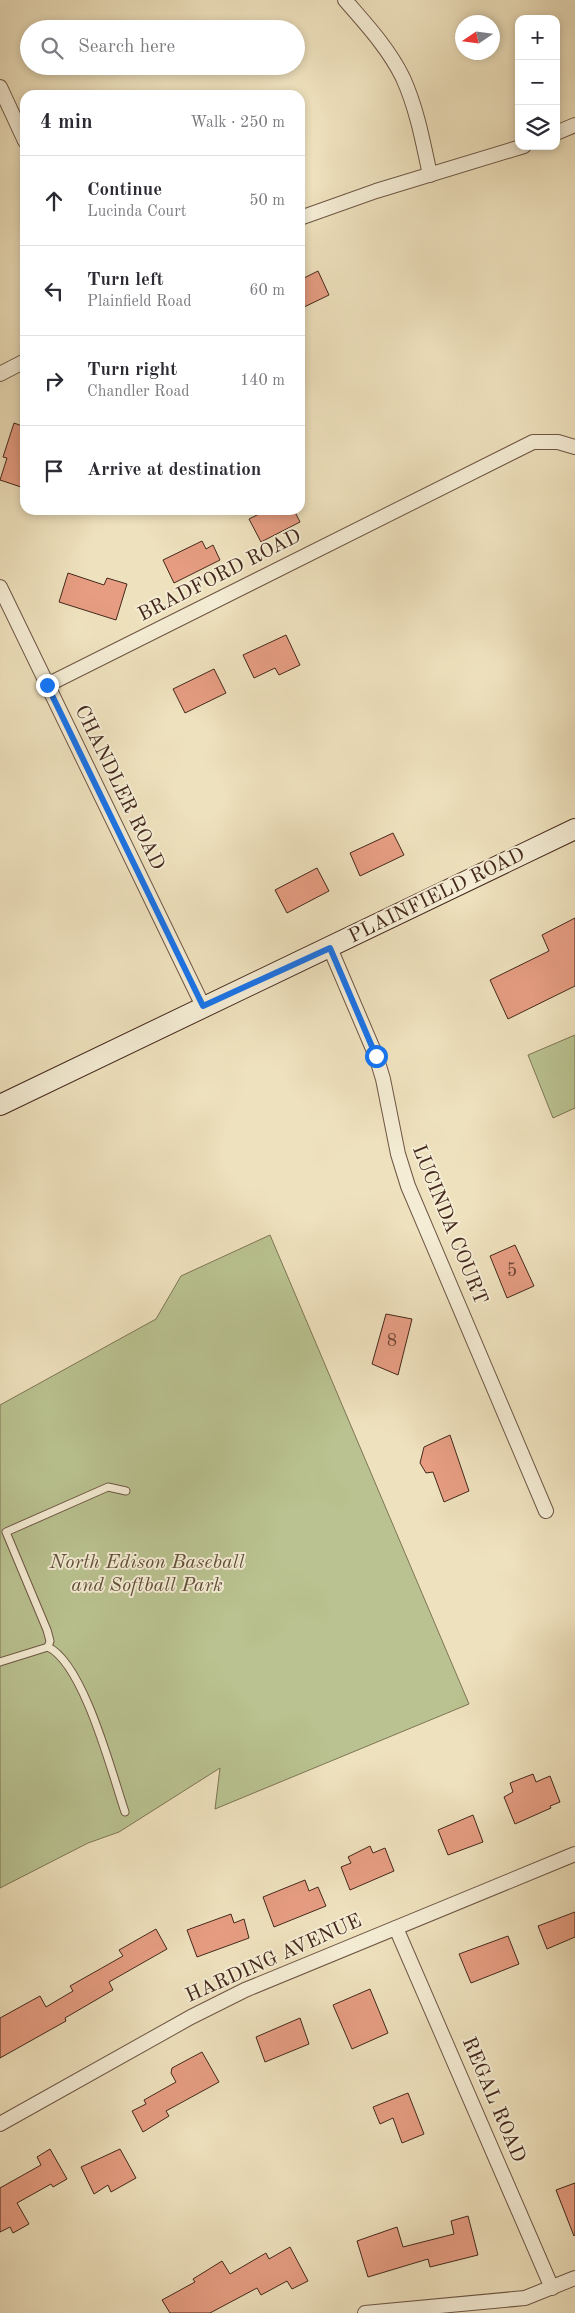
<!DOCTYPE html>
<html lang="en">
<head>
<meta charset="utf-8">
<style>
  body { margin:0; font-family:"Old Standard TT",serif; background:#f7f7f7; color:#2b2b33 }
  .controls { position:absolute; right:15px; top:15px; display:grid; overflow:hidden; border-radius:10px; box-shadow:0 2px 8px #0003 }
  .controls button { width:45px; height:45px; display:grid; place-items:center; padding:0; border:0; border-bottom:1px solid #e1e1e2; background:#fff; color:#2b2b33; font:25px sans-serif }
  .compass { position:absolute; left:455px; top:15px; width:45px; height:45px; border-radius:50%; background:#fff; box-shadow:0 2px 8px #0003; rotate:257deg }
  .stop { position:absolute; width:15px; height:15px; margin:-11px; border:4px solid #1a73e8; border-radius:50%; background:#fff }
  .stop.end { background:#1a73e8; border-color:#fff; box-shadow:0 1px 5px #0008 }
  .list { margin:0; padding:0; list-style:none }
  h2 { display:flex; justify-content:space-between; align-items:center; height:65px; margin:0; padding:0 20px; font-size:21px }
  h2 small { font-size:16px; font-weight:400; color:#7c7c81 }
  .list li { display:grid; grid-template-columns:32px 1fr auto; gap:15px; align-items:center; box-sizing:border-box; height:90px; padding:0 20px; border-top:1px solid #e1e1e2 }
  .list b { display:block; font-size:19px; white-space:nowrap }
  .list p { margin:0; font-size:16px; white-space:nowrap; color:#7c7c81 }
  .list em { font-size:16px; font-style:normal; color:#7c7c81 }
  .icon { flex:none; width:28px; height:28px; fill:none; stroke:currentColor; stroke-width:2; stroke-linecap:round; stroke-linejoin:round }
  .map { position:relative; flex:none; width:575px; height:2313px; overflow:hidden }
  .search { position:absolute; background:#fff; box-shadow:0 2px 8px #0003; left:20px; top:20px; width:285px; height:55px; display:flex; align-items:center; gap:12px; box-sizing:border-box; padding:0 18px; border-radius:28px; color:#7c7c81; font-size:19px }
  .panel { position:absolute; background:#fff; box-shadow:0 2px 8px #0003; left:20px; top:90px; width:285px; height:425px; border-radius:15px }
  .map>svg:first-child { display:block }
</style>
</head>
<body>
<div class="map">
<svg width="575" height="2313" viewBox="0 0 575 2313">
  <rect width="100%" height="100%" fill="#eee1bd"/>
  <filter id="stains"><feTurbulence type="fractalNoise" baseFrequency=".004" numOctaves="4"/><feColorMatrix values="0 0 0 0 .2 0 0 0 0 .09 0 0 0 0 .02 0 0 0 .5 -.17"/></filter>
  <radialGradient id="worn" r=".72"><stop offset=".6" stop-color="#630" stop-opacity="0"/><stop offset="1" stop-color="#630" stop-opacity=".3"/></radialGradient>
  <!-- green -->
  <g fill="#b9c290" stroke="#7e7556">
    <polygon points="575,1035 575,1108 553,1118 528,1055"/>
    <polygon points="270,1235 469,1704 215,1809 220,1768 119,1832 88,1843 0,1888 0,1405 156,1319 181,1276"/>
  </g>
  <!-- building -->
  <g fill="#e69d82" stroke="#44281c">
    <polygon points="318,271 329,295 300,309 300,280"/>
    <polygon points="14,423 25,427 25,474 21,487 0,480 7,458 3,457"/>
    <polygon points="267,510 294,510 300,522 261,542 249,519"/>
    <polygon points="202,541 206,549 213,545 220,560 174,583 163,560"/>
    <polygon points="68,573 104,585 107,578 127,584 116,620 59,602"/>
    <polygon points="286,635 300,665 279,675 275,668 254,678 243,655"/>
    <polygon points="214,669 226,693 185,713 173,689"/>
    <polygon points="393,833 404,855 360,876 350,853"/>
    <polygon points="317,868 329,891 287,913 275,890"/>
    <polygon points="575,918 575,986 508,1019 490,980 549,951 542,935"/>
    <polygon points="515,1245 534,1286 507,1298 490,1256"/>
    <polygon points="386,1314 412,1319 398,1375 372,1364"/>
    <polygon points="450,1435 469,1491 444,1502 433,1472 426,1473 420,1463 424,1447"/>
    <polygon points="533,1774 536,1782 550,1776 560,1802 550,1806 551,1808 515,1824 504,1797 513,1792 510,1783"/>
    <polygon points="473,1815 483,1842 448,1855 438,1830"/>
    <polygon points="370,1846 373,1853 385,1848 394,1871 350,1890 341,1867 351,1863 348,1857"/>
    <polygon points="305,1880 309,1891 318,1887 326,1906 274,1927 263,1897"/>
    <polygon points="575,1912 575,1937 547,1949 538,1926"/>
    <polygon points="231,1914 234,1923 244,1919 249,1938 197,1957 187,1930"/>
    <polygon points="156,1929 167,1949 109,1982 113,1990 65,2018 66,2021 0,2058 0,2018 40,1996 46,2007 73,1991 70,1986 123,1956 119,1950"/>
    <polygon points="508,1936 519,1964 471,1983 459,1954"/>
    <polygon points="370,1989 388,2033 352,2049 333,2005"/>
    <polygon points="300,2018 309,2044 265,2062 256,2037"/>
    <polygon points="202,2052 219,2082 166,2111 169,2116 143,2132 132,2111 146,2104 144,2100 176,2082 171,2073 172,2068"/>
    <polygon points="408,2093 424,2134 402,2143 393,2118 380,2124 373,2107"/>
    <polygon points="50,2149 67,2179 53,2187 51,2184 17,2203 29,2224 13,2233 10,2227 0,2232 0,2188 41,2165 37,2157"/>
    <polygon points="120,2149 136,2178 111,2192 108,2185 94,2194 81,2167"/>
    <polygon points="575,2183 575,2235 574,2236 556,2190"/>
    <polygon points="468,2216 478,2255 430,2267 428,2259 368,2277 357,2241 397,2227 403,2247 454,2234 451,2221"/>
    <polygon points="290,2247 308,2281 292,2289 287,2281 261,2295 257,2288 210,2313 170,2313 162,2300 195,2282 193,2279 222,2261 230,2274 266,2253 269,2259"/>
  </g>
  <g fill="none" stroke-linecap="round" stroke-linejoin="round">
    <defs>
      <g id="lane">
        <polyline points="48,1647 50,1641 47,1630 6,1532 108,1487 126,1491"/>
        <path d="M0,1662l48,-15c36,17 64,127 77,165"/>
      </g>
      <g id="street">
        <path d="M345,0c21,24 44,49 58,78 14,31 20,64 27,97"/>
        <polyline points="0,87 25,141"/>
        <polyline points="556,133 575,125"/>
        <polyline points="300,218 376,191 524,146"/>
        <polyline points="0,374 25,361"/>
        <polyline points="0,587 203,1006"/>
        <polyline points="47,685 533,442 558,442 575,447"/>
        <polyline points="330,948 376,1056 383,1079 398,1154 408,1186 546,1511"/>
        <polyline points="396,1928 552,2288"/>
        <polyline points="0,2124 191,2017 245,1990 575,1854"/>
        <polyline points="365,2313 525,2298 575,2278"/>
      </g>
      <polyline id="secondary" points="0,1105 575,829"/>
    </defs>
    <!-- lane casing -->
    <use href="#lane" stroke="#6e5644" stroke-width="9"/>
    <!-- street casing -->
    <use href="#street" stroke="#6e5644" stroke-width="16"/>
    <!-- secondary casing -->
    <use href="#secondary" stroke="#44281c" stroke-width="22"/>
    <!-- lane -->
    <use href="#lane" stroke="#f4ecd4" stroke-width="7"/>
    <!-- street -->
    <use href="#street" stroke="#f4ecd4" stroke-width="14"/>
    <!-- secondary -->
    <use href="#secondary" stroke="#f4ecd4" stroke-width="20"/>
  </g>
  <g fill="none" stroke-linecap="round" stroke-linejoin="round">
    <!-- route -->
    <polyline stroke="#1a73e8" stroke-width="6" points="47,685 203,1006 330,948 376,1056"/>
  </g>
  <g text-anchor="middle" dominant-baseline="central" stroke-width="4" stroke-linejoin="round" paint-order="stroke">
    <!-- number labels -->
    <g font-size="18" fill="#6c4536">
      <text x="512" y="1271">5</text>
      <text x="392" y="1341">8</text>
    </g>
    <!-- street labels -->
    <g font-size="20" fill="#44281c" stroke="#f4ecd4">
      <text transform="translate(220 576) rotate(-27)">BRADFORD ROAD</text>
      <text transform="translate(119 788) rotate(64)">CHANDLER ROAD</text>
      <text transform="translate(437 896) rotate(-26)">PLAINFIELD ROAD</text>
      <text transform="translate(449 1225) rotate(68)">LUCINDA COURT</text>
      <text transform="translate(274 1959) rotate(-24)">HARDING AVENUE</text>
      <text transform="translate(493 2100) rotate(67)">REGAL ROAD</text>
    </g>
    <!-- park labels -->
    <g font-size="20" font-style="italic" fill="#614e39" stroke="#f4ecd4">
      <text x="147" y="1563">North Edison Baseball<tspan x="147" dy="23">and Softball Park</tspan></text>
    </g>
  </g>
  <rect width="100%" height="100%" filter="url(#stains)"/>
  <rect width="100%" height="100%" fill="url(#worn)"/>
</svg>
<div class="controls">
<button>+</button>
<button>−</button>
<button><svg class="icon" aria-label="layers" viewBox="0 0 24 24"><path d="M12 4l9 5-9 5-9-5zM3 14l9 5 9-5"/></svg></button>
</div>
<svg class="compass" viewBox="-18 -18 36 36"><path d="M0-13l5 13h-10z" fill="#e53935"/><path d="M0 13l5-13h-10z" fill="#7c7c81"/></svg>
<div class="stop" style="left:376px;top:1056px"></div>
<div class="stop end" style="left:47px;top:685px"></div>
<div class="search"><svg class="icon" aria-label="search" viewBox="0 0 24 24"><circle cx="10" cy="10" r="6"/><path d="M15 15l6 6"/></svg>Search here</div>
<section class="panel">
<h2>4 min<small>Walk · 250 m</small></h2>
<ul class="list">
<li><svg class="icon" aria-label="ahead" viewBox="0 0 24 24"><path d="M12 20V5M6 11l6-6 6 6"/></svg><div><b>Continue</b><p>Lucinda Court</p></div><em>50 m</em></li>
<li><svg class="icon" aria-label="left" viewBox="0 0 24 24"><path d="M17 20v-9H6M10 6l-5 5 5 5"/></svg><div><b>Turn left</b><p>Plainfield Road</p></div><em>60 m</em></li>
<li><svg class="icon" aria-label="right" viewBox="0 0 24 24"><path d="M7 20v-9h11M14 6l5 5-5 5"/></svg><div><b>Turn right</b><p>Chandler Road</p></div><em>140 m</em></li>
<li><svg class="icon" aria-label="arrive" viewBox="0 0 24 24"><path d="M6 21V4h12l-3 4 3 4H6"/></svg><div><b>Arrive at destination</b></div></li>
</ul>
</section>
</div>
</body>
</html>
